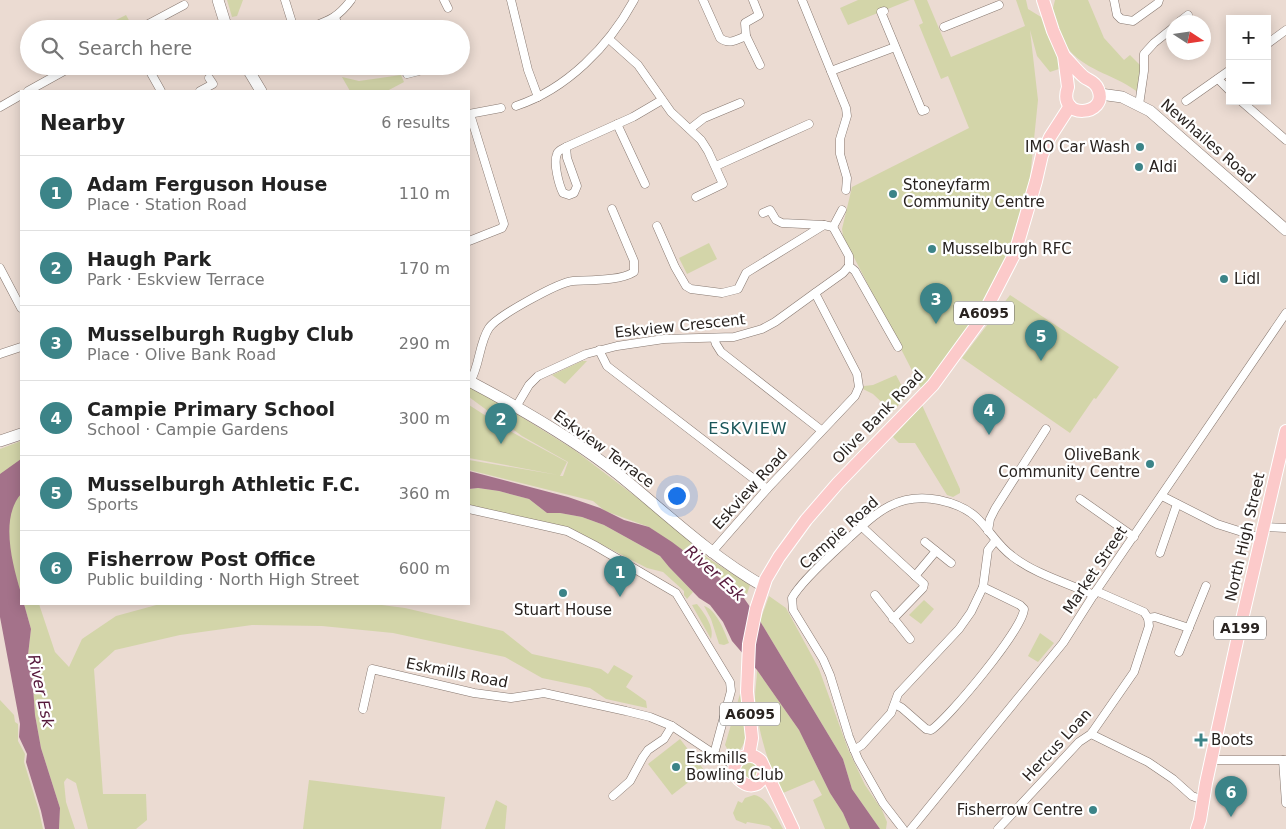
<!DOCTYPE html>
<html lang="en">
<head>
<meta charset="utf-8">
<style>
  body { margin:0; font-family:"DejaVu Sans",sans-serif; background:#f2f2f2; color:#222 }
  .controls { position:absolute; right:15px; top:15px; display:grid; overflow:hidden; border-radius:0px; box-shadow:0 2px 12px #0003 }
  .controls button { width:45px; height:45px; display:grid; place-items:center; padding:0; border:0; border-bottom:1px solid #e0e0e0; background:#fff; color:#222; font:25px sans-serif }
  .compass { position:absolute; left:1166px; top:15px; width:45px; height:45px; border-radius:50%; background:#fff; box-shadow:0 2px 12px #0003; rotate:102deg }
  .you { position:absolute; left:676px; top:495px; width:18px; height:18px; margin:-12px; border:4px solid #fff; border-radius:50%; background:#1a73e8; box-shadow:0 0 0 8px #1a73e833 }
  .badge { display:grid; place-items:center; width:32px; height:32px; border-radius:50%; background:#3c8488; color:#fff; font-size:16px; font-weight:700 }
  .pin { position:absolute; translate:-50% -41px; filter:drop-shadow(0 1px 2px #0008) }
  .pin::after { content:''; position:absolute; top:26px; width:18px; height:15px; background:inherit; clip-path:polygon(0 0,100% 0,50% 100%) }
  .list { margin:0; padding:0; list-style:none }
  h2 { display:flex; justify-content:space-between; align-items:center; height:65px; margin:0; padding:0 20px; font-size:21px }
  h2 small { font-size:16px; font-weight:400; color:#767676 }
  .list li { display:grid; grid-template-columns:32px 1fr auto; gap:15px; align-items:center; box-sizing:border-box; height:75px; padding:0 20px; border-top:1px solid #e0e0e0 }
  .list b { display:block; font-size:19px; white-space:nowrap }
  .list p { margin:0; font-size:16px; white-space:nowrap; color:#767676 }
  .list em { font-size:16px; font-style:normal; color:#767676 }
  .icon { flex:none; width:28px; height:28px; fill:none; stroke:currentColor; stroke-width:2; stroke-linecap:round; stroke-linejoin:round }
  .map { position:relative; flex:none; width:1286px; height:829px; overflow:hidden }
  .search { position:absolute; background:#fff; box-shadow:0 2px 12px #0003; left:20px; top:20px; width:450px; height:55px; display:flex; align-items:center; gap:12px; box-sizing:border-box; padding:0 18px; border-radius:28px; color:#767676; font-size:19px }
  .panel { position:absolute; background:#fff; box-shadow:0 2px 12px #0003; left:20px; top:90px; width:450px; height:515px; border-radius:0px }
  .map>svg:first-child { display:block }
</style>
</head>
<body>
<div class="map">
<svg width="1286" height="829" viewBox="0 0 1286 829">
  <rect width="100%" height="100%" fill="#ebdbd2"/>
  <!-- green -->
  <g fill="#d3d5a9">
    <polygon points="227,0 243,0 237,16 232,17"/>
    <polygon points="858,0 910,0 848,25 840,8"/>
    <polygon points="914,0 927,0 951,57 1025,26 1016,0 1026,0 1028,9 1046,20 1059,56 1059,69 1050,72 1037,56 1030,30 1038,100 1029,188 1018,233 999,277 972,322 947,359 921,388 843,236 842,229 852,187 969,128 948,76 941,79 919,25 923,23"/>
    <path d="M1055,0h33l16,38 20,22 6,-5 13,13 -4,25c-21,-17 -52,-22 -69,-42 -8,-9 -13,-28 -18,-39z"/>
    <polygon points="126,15 131,24 129,29 116,29 112,22"/>
    <polygon points="401,75 404,82 387,91 350,91 342,77 359,81"/>
    <polygon points="709,243 717,259 687,274 679,258"/>
    <polygon points="1010,295 1119,367 1096,399 1094,398 1070,433 962,358"/>
    <polygon points="582,361 587,361 565,384 552,375"/>
    <polygon points="896,375 907,396 892,412 873,394 863,389 864,386 873,385"/>
    <polygon points="469,387 491,398 573,449 660,515 708,558 750,585 747,594 743,594 717,574 649,527 605,511 593,501 469,470 469,460 558,475 469,458 469,405 508,430 567,462 560,476 563,476 568,462 522,436 469,397"/>
    <polygon points="922,405 960,489 960,493 953,497 947,495 915,443 899,443 893,437"/>
    <polygon points="21,441 21,467 0,479 0,449"/>
    <polygon points="478,488 499,491 529,499 547,513 560,513 582,517 604,525 660,556 669,567 693,592 687,599 684,595 684,591 663,572 647,568 570,528 469,507 469,489"/>
    <path d="M21,494v99c-6,-21 -21,-60 -15,-81 3,-7 9,-13 15,-18z"/>
    <polygon points="769,596 786,608 819,669 848,749 865,785 882,810 887,822 886,829 880,829 852,789 843,759 760,621"/>
    <polygon points="924,600 934,609 921,624 909,615"/>
    <polygon points="24,604 39,604 55,652 69,667 82,639 116,616 160,604 374,604 405,608 503,631 532,654 601,669 608,674 614,665 633,676 626,687 646,701 647,708 606,699 590,688 542,678 505,657 393,633 322,626 252,625 180,635 115,650 94,669 103,794 146,794 147,820 136,829 88,829 76,783 67,778 64,782 66,802 75,829 59,829 60,808 41,748 35,715 32,672 28,655 31,629"/>
    <path d="M697,604c7,9 18,23 14,35l-19,-34z"/>
    <path d="M704,606c12,3 21,26 25,37l-5,2 -5,-1 -8,-25z"/>
    <polygon points="1040,633 1054,643 1038,662 1028,656"/>
    <path d="M757,670l42,60 31,63 13,20 7,16h-25l-12,-29 9,-5 -8,-15 -31,13c-16,-29 -25,-63 -28,-95 0,-9 2,-19 2,-28z"/>
    <path d="M740,694h3c1,17 12,61 -15,60l1,-2 -4,-7z"/>
    <polygon points="0,700 14,715 15,722 18,724 18,741 25,754 24,762 39,811 43,829 0,829"/>
    <polygon points="680,739 704,770 672,795 648,764"/>
    <polygon points="750,759 759,767 755,779 745,780 739,766"/>
    <polygon points="309,780 445,797 441,829 303,829"/>
    <path d="M754,795c12,1 23,23 29,34h-11l-3,-3 -22,-4 -1,2 -10,-4 -3,-7 5,-12 4,2 3,-5z"/>
    <polygon points="496,800 507,806 505,829 485,829"/>
  </g>
  <!-- water -->
  <g fill="#a4728a">
    <path d="M21,459v35c-21,24 -9,69 0,99v11h3l7,25 -3,26 4,17 3,43 6,33 19,60 -1,21h-14l-4,-18 -15,-49 1,-8 -8,-17 1,-13 -20,-107v-143z"/>
    <polygon points="469,471 568,497 600,508 624,520 649,527 672,542 741,594 760,621 843,759 852,789 880,829 850,829 843,813 830,793 799,730 757,670 732,641 723,622 710,605 699,598 669,567 660,556 604,525 582,517 560,513 547,513 529,499 499,491 478,488 469,489"/>
  </g>
  <g fill="none" stroke-linecap="round" stroke-linejoin="round">
    <defs>
      <g id="street">
        <polyline points="285,0 294,29"/>
        <polyline points="444,0 448,8"/>
        <polyline points="511,0 528,70 538,97"/>
        <path d="M703,0l17,38c9,7 16,2 26,-2"/>
        <polyline points="753,0 759,15 745,23 746,36 760,65"/>
        <polyline points="802,0 846,108 847,116 840,139 840,154 847,178 846,190"/>
        <polyline points="1114,0 1117,15 1121,19 1133,21 1158,3 1159,0"/>
        <polyline points="884,11 881,12 922,111 925,110"/>
        <polyline points="335,17 339,29"/>
        <polyline points="1179,22 1188,15"/>
        <polyline points="944,27 999,5"/>
        <polyline points="139,29 184,5"/>
        <path d="M306,29c21,-8 31,-10 45,-29"/>
        <polyline points="609,39 638,65 671,112 701,140 708,151 723,184 696,197"/>
        <polyline points="1267,44 1286,30"/>
        <polyline points="147,66 161,91"/>
        <polyline points="831,71 895,47"/>
        <polyline points="407,74 419,71"/>
        <polyline points="1218,79 1230,91"/>
        <polyline points="28,91 73,66"/>
        <polyline points="200,91 213,84 209,78"/>
        <polyline points="1186,101 1230,70"/>
        <polyline points="1241,101 1286,140"/>
        <polyline points="1139,105 1144,71 1144,54 1154,43 1174,27"/>
        <path d="M516,106c51,-17 93,-60 118,-106"/>
        <polyline points="0,107 21,95"/>
        <polyline points="469,114 501,108"/>
        <polyline points="617,124 645,184"/>
        <polyline points="690,129 704,118 740,103"/>
        <path d="M566,147l1,11 10,28 -3,7 -5,2 -6,-2c-4,-8 -10,-30 -6,-39 1,-4 6,-5 9,-7z"/>
        <polyline points="566,147 633,117 662,100"/>
        <polyline points="716,166 809,124"/>
        <polyline points="763,213 770,210 776,220 782,223 824,225"/>
        <polyline points="657,226 675,267 686,286 691,289 722,293 738,289 746,273 824,225 833,227"/>
        <polyline points="833,227 849,256 849,266 855,271 898,347"/>
        <polyline points="833,227 842,210"/>
        <polyline points="469,241 502,228 504,224 470,114"/>
        <polyline points="0,268 21,308"/>
        <polyline points="714,338 716,344 721,352 821,430"/>
        <polyline points="599,350 607,366 767,489"/>
        <polyline points="0,354 21,347"/>
        <path d="M470,382c10,-17 9,-39 19,-54 8,-12 70,-46 84,-47 17,-1 47,0 61,-9v-11l-22,-52"/>
        <polyline points="516,407 529,385 538,376 586,354 617,346 664,339 734,337 762,329 775,322 815,293 843,273 849,266"/>
        <polyline points="1162,496 1217,524 1261,538"/>
        <polyline points="1080,499 1134,537"/>
        <polyline points="469,509 567,531 594,545 676,593 730,682 731,691 714,754 736,766"/>
        <polyline points="861,526 924,584 923,588 893,619"/>
        <polyline points="1264,527 1286,528"/>
        <polyline points="988,531 990,519 995,509 1046,429"/>
        <polyline points="925,542 951,563"/>
        <polyline points="711,553 767,489 855,396 859,387 857,374 815,293"/>
        <polyline points="1160,553 1177,504"/>
        <polyline points="915,576 936,551"/>
        <polyline points="1096,591 1144,612 1148,618 1155,617 1189,628"/>
        <polyline points="875,595 910,639"/>
        <polyline points="1179,652 1206,586"/>
        <path d="M895,704l7,4 24,21 5,1c18,-12 92,-101 93,-121l-4,-4 -37,-18"/>
        <polyline points="363,709 372,669 474,693 511,698 544,693 626,711 650,717 672,726 714,754"/>
        <polyline points="1091,734 1148,762 1173,779 1192,796 1203,800"/>
        <polyline points="854,750 862,745 891,713 898,694 959,629 971,612 983,587 988,550 995,541"/>
        <polyline points="1211,760 1286,760"/>
        <polyline points="1283,760 1286,803"/>
        <polyline points="613,796 630,781 643,757 648,750 664,739 672,726"/>
        <path d="M903,829l-20,-26 -25,-44 -9,-22 -19,-62 -7,-16 -30,-49 -1,-12c9,-17 42,-46 57,-60 28,-26 49,-46 90,-38 14,3 26,7 37,17 13,12 21,28 36,39 23,18 55,27 82,39"/>
        <polyline points="911,829 1063,643 1096,591 1286,313"/>
        <polyline points="998,829 1079,742 1091,734 1134,672 1149,626 1148,618"/>
      </g>
      <g id="secondary">
        <polyline points="218,0 227,29"/>
        <polyline points="246,66 261,91"/>
        <polyline points="1100,94 1122,97 1150,111 1286,230"/>
        <path d="M469,381c51,27 104,57 149,93 48,39 91,81 145,112"/>
        <polyline points="0,441 21,434"/>
      </g>
      <g id="primary">
        <path d="M1043,0l10,31 11,25 4,31c-12,34 42,29 30,2 -3,-8 -9,-8 -14,-12 -7,-6 -13,-14 -20,-21"/>
        <polyline points="749,755 752,738 747,692 749,644 756,609 766,579 779,557 806,520 838,483 933,385 981,319 1015,253 1036,181 1042,155 1050,137 1070,106"/>
        <path d="M764,770c-4,35 -48,1 -21,-13 7,-3 13,-1 18,4l32,68"/>
        <polyline points="1197,829 1200,820 1206,783 1237,641 1286,431"/>
      </g>
    </defs>
    <!-- street casing -->
    <use href="#street" stroke="#877870" stroke-width="9"/>
    <!-- secondary casing -->
    <use href="#secondary" stroke="#877870" stroke-width="12"/>
    <!-- primary casing -->
    <use href="#primary" stroke="#fff" stroke-width="14"/>
    <!-- street -->
    <use href="#street" stroke="#fff" stroke-width="8"/>
    <!-- secondary -->
    <use href="#secondary" stroke="#fff" stroke-width="11"/>
    <!-- primary -->
    <use href="#primary" stroke="#fccaca" stroke-width="12"/>
  </g>
  <!-- markers -->
  <g fill="#3c8488" stroke="#fff" stroke-width="2">
    <circle cx="1140" cy="147" r="5"/>
    <circle cx="1139" cy="167" r="5"/>
    <circle cx="893" cy="194" r="5"/>
    <circle cx="932" cy="249" r="5"/>
    <circle cx="1224" cy="279" r="5"/>
    <circle cx="1150" cy="464" r="5"/>
    <circle cx="563" cy="593" r="5"/>
    <path d="M1198.5 732.5h5v5h5v5h-5v5h-5v-5h-5v-5h5z"/>
    <circle cx="676" cy="767" r="5"/>
    <circle cx="1093" cy="810" r="5"/>
  </g>
  <g text-anchor="middle" dominant-baseline="central" stroke-width="4.5" stroke-linejoin="round" paint-order="stroke">
    <!-- shield labels -->
    <g fill="#fff" stroke="#696563" stroke-width="1">
      <rect x="954" y="301.5" width="60" height="23" rx="4"/>
      <rect x="1214" y="616.5" width="52" height="23" rx="4"/>
      <rect x="720" y="702.5" width="60" height="23" rx="4"/>
    </g>
    <g font-size="14" font-weight="bold" fill="#292320">
      <text x="984" y="313">A6095</text>
      <text x="1240" y="628">A199</text>
      <text x="750" y="714">A6095</text>
    </g>
    <!-- street labels -->
    <g font-size="15" fill="#292320" stroke="#fff">
      <text transform="translate(1208 141) rotate(41)">Newhailes Road</text>
      <text transform="translate(680 326) rotate(-6)">Eskview Crescent</text>
      <text transform="translate(878 417) rotate(-46)">Olive Bank Road</text>
      <text transform="translate(604 449) rotate(36)">Eskview Terrace</text>
      <text transform="translate(750 489) rotate(-48)">Eskview Road</text>
      <text transform="translate(839 533) rotate(-42)">Campie Road</text>
      <text transform="translate(1245 537) rotate(-77)">North High Street</text>
      <text transform="translate(1095 570) rotate(-56)">Market Street</text>
      <text transform="translate(457 673) rotate(11)">Eskmills Road</text>
      <text transform="translate(1057 745) rotate(-47)">Hercus Loan</text>
    </g>
    <!-- poi labels -->
    <g font-size="15" fill="#292320" stroke="#fff" text-anchor="start">
      <text x="1130" y="147" text-anchor="end">IMO Car Wash</text>
      <text x="1149" y="167">Aldi</text>
      <text x="903" y="185">Stoneyfarm<tspan x="903" dy="17">Community Centre</tspan></text>
      <text x="942" y="249">Musselburgh RFC</text>
      <text x="1234" y="279">Lidl</text>
      <text x="1140" y="455" text-anchor="end">OliveBank<tspan x="1140" dy="17">Community Centre</tspan></text>
      <text x="563" y="610" text-anchor="middle">Stuart House</text>
      <text x="1211" y="740">Boots</text>
      <text x="686" y="758">Eskmills<tspan x="686" dy="17">Bowling Club</tspan></text>
      <text x="1083" y="810" text-anchor="end">Fisherrow Centre</text>
    </g>
    <!-- neighbourhood labels -->
    <g font-size="16" letter-spacing="1" fill="#1a5659" stroke="#fff">
      <text x="748" y="428">ESKVIEW</text>
    </g>
    <!-- water labels -->
    <g font-size="16" font-style="italic" fill="#56183b" stroke="#fff">
      <text transform="translate(715 573) rotate(42)">River Esk</text>
      <text transform="translate(41 691) rotate(78)">River Esk</text>
    </g>
  </g>
</svg>
<div class="controls">
<button>+</button>
<button>−</button>
</div>
<svg class="compass" viewBox="-18 -18 36 36"><path d="M0-13l5 13h-10z" fill="#e53935"/><path d="M0 13l5-13h-10z" fill="#767676"/></svg>
<div class="you"></div>
<div class="pin badge" style="left:620px;top:597px">1</div>
<div class="pin badge" style="left:501px;top:444px">2</div>
<div class="pin badge" style="left:936px;top:324px">3</div>
<div class="pin badge" style="left:989px;top:435px">4</div>
<div class="pin badge" style="left:1041px;top:361px">5</div>
<div class="pin badge" style="left:1231px;top:817px">6</div>
<div class="search"><svg class="icon" aria-label="search" viewBox="0 0 24 24"><circle cx="10" cy="10" r="6"/><path d="M15 15l6 6"/></svg>Search here</div>
<section class="panel">
<h2>Nearby<small>6 results</small></h2>
<ul class="list">
<li><span class="badge">1</span><div><b>Adam Ferguson House</b><p>Place · Station Road</p></div><em>110 m</em></li>
<li><span class="badge">2</span><div><b>Haugh Park</b><p>Park · Eskview Terrace</p></div><em>170 m</em></li>
<li><span class="badge">3</span><div><b>Musselburgh Rugby Club</b><p>Place · Olive Bank Road</p></div><em>290 m</em></li>
<li><span class="badge">4</span><div><b>Campie Primary School</b><p>School · Campie Gardens</p></div><em>300 m</em></li>
<li><span class="badge">5</span><div><b>Musselburgh Athletic F.C.</b><p>Sports</p></div><em>360 m</em></li>
<li><span class="badge">6</span><div><b>Fisherrow Post Office</b><p>Public building · North High Street</p></div><em>600 m</em></li>
</ul>
</section>
</div>
</body>
</html>
